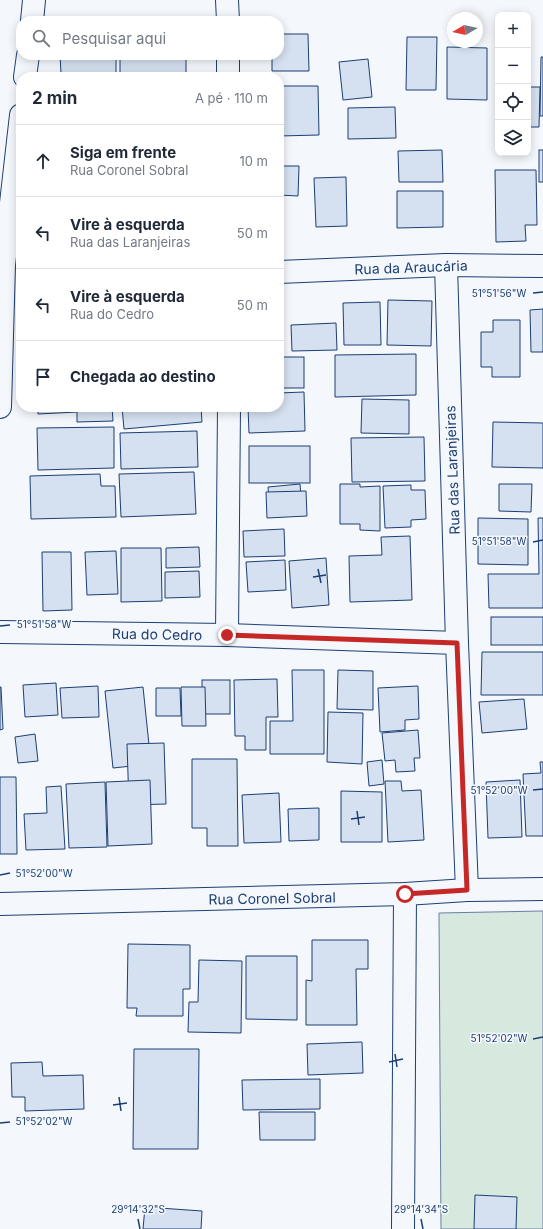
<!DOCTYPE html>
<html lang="pt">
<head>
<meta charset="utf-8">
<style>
  body { margin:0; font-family:Inter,sans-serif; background:#f6f6f7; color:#1f2937 }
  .controls { position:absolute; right:12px; top:12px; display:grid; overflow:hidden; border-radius:8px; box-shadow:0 2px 10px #0003 }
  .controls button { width:36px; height:36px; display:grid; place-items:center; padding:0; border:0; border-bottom:1px solid #e0e1e3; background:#fff; color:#1f2937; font:20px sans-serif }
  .compass { position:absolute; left:447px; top:12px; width:36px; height:36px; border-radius:50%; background:#fff; box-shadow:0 2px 10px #0003; rotate:261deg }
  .stop { position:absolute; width:12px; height:12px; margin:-9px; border:3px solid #c62828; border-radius:50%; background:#fff }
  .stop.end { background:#c62828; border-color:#fff; box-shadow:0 1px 4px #0008 }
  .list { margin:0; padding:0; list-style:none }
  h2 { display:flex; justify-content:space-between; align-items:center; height:52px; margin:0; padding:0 16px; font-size:17px }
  h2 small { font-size:13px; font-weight:400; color:#747a83 }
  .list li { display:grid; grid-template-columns:26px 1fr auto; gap:12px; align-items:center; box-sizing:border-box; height:72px; padding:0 16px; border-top:1px solid #e0e1e3 }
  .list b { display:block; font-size:15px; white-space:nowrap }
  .list p { margin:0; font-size:13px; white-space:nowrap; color:#747a83 }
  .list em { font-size:13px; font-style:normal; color:#747a83 }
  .icon { flex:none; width:22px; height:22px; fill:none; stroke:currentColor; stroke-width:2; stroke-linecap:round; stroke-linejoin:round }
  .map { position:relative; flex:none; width:543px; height:1229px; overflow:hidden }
  .search { position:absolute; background:#fff; box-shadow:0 2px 10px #0003; left:16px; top:16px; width:268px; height:44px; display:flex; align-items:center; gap:10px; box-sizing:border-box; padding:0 14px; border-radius:16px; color:#747a83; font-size:15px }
  .panel { position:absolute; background:#fff; box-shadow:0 2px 10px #0003; left:16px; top:72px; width:268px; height:340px; border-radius:16px }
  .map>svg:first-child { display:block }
</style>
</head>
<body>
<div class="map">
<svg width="543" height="1229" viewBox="0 0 543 1229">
  <rect width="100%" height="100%" fill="#f4f7fb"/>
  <!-- pitch -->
  <polygon fill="#d7e8df" stroke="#687fa3" points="543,911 543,1229 441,1229 439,913"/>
  <!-- building -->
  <g fill="#d5e0f0" stroke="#1d3f73">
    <polygon points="279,34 308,34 309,71 272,71 272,55 279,55"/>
    <polygon points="407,37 437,37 436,90 406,90"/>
    <polygon points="447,47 487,48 487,100 447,99"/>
    <polygon points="60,55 116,55 116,73 61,73"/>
    <rect x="120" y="55" width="66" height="19"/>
    <polygon points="541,57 543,57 543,116 540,116"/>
    <polygon points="368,59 372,97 343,100 339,62"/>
    <polygon points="279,86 318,86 319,135 279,136"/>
    <polygon points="497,86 498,86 498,126 496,126"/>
    <polygon points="528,87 540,87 539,127 528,127"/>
    <polygon points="395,107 396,138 348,139 348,108"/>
    <polygon points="442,150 443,182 399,182 398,151"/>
    <rect x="539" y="150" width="4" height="32"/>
    <polygon points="279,166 299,166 298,196 279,195"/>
    <polygon points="495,170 536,170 537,225 525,225 526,241 496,242"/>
    <polygon points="346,177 347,226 316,227 314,178"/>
    <polygon points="397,191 443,191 443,227 397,228"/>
    <polygon points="388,300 432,301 431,346 387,345"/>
    <polygon points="380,302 381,345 344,345 343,303"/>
    <polygon points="543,309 543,352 531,352 530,310"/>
    <polygon points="493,320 520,320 520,377 492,377 492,367 481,367 481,332 493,332"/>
    <polygon points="336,323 337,350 292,351 291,325"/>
    <polygon points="416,354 416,395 335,397 335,355"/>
    <rect x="279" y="357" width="25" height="31"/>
    <polygon points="304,392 305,431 249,433 248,407 279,407 279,393"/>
    <polygon points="362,399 409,400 409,434 361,433"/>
    <polygon points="38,407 112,407 113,421 77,422 77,412 38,414"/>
    <polygon points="122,407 201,407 202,422 124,429"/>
    <polygon points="493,422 543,423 543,468 492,467"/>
    <polygon points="114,427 114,468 38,470 37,428"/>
    <polygon points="197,431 198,467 121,469 120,433"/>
    <polygon points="424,437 425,481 352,482 351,438"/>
    <rect x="249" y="446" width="61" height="37"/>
    <polygon points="194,472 196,514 121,517 119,474"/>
    <polygon points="100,474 101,486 115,486 116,517 31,519 30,476"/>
    <polygon points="300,484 302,509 270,512 268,487"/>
    <polygon points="340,484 360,484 360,487 380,486 380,531 360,530 360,524 340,524"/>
    <polygon points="499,484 532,484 531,512 499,511"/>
    <polygon points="411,485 411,490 425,490 426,519 411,520 411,527 385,528 383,486"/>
    <polygon points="306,491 307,516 267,518 266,492"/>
    <polygon points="478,518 528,519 528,565 478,564"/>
    <polygon points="538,518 543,518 543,608 489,608 488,574 539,574"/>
    <polygon points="284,529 285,556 244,557 243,531"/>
    <polygon points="410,536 412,600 350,602 349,556 382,555 381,537"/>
    <polygon points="199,547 200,567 166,568 166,548"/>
    <polygon points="121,548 161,548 162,601 121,602"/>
    <polygon points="116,551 118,594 87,595 85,552"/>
    <polygon points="42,552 71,552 72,610 43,611"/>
    <polygon points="326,558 329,605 292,608 289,561"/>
    <polygon points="285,560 286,590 248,592 246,562"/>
    <polygon points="199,571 200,597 165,598 165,572"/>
    <rect x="491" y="617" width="52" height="28"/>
    <polygon points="482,652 543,652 543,695 481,695"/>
    <polygon points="292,670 324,670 324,754 270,754 270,721 293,721"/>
    <polygon points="338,670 373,671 373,710 337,709"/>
    <polygon points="277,679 278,717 266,717 266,750 245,750 245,736 235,736 234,680"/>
    <rect x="202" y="680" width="28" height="34"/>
    <polygon points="56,683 58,715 25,717 23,685"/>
    <polygon points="98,686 99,717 62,718 60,688"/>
    <polygon points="418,686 419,719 405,720 405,730 380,732 378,688"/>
    <polygon points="0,687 1,687 3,729 0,730"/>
    <polygon points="143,687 151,764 113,768 105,691"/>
    <polygon points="181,687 205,687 206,726 182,726"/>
    <polygon points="156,688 180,688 181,716 156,716"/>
    <polygon points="524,699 527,729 482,733 479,702"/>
    <polygon points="328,712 363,713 362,764 327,762"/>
    <polygon points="418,730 420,758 414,758 415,771 396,772 395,760 385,761 382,733"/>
    <polygon points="35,734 38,761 18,763 15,737"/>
    <polygon points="164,743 166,804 129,805 127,744"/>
    <polygon points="192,759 237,759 238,846 207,846 207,828 192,828"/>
    <polygon points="382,760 384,784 369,786 367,762"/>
    <polygon points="540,762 543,762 543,836 526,836 523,774 541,773"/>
    <polygon points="0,777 16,777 17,854 0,854"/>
    <polygon points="150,780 152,844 108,846 106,782"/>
    <polygon points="520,780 522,837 488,838 486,782"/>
    <polygon points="385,781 401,781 402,791 421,790 424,840 388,842"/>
    <polygon points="105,782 107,847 69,848 66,784"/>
    <polygon points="61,786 65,849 26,850 24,814 47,813 46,787"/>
    <polygon points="341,791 382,792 382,842 341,842"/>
    <polygon points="279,793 281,842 244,843 242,795"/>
    <polygon points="319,808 319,840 289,841 288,809"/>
    <polygon points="312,940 368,940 368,969 356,969 357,1025 306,1025 306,980 312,981"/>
    <polygon points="128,944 190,945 190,989 183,989 183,1016 136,1016 137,1008 127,1008"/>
    <polygon points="246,956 297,956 297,1020 246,1019"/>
    <polygon points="199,960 242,961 241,1033 188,1032 189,1002 198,1002"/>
    <polygon points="362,1042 363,1073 308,1075 307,1044"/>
    <polygon points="134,1049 199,1049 198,1149 133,1149"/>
    <polygon points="42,1062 43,1076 83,1075 84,1109 25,1111 25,1097 12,1097 11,1063"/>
    <polygon points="320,1079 320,1109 243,1110 242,1080"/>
    <polygon points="259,1112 315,1112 315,1140 260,1140"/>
    <polygon points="475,1195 517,1197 516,1229 474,1229"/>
    <polygon points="145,1207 202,1211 201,1229 143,1229"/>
  </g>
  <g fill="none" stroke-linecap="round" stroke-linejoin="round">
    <defs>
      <g id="minor">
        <polyline points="227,0 228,21"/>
        <polyline points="32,21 34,0"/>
        <polyline points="228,55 228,77"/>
        <polyline points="25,77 28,55"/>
        <polyline points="446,265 457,643 467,890"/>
        <polyline points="279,272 446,265 543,266"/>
        <polyline points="0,407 4,265 21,115"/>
        <polyline points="0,632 227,635 457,643"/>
        <polyline points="227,635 229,407"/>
        <polyline points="0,904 405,894 467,890 543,889"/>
        <polyline points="403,1229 405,894"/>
      </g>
    </defs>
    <!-- minor casing -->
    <use href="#minor" stroke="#1d3f73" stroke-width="24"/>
    <!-- minor -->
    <use href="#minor" stroke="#f4f7fb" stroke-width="22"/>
  </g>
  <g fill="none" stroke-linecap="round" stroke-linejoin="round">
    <!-- route -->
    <polyline stroke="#c62828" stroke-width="5" points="227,635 457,643 467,890 405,894"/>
  </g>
  <!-- ticks -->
  <path fill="none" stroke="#1d3f73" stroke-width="1.5" d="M533,293l10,-1M533,542l10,-2M318,569l3,14M313,577l13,-2M0,626l10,-1M533,790l10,-1M357,811l2,14M351,819l14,-2M0,875l10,-2M533,1039l10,-2M395,1054l2,13M389,1062l14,-3M119,1097l2,14M113,1105l14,-2M0,1123l10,-1M138,1219l2,10M421,1219l2,10"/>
  <g text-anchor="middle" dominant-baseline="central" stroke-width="3" stroke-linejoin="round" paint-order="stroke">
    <!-- street labels -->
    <g font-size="14" fill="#1d3f73" stroke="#f4f7fb">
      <text transform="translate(411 267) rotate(-2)">Rua da Araucária</text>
      <text transform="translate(452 470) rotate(-92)">Rua das Laranjeiras</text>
      <text transform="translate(157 634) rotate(1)">Rua do Cedro</text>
      <text transform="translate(272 898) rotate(-1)">Rua Coronel Sobral</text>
    </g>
  </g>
  <g font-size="10" text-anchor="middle" fill="#1d3f73" stroke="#f4f7fb" stroke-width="3" stroke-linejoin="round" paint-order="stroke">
    <text x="499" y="297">51°51'56"W</text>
    <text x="499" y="545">51°51'58"W</text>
    <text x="44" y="628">51°51'58"W</text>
    <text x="499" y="794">51°52'00"W</text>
    <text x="44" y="877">51°52'00"W</text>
    <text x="499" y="1042">51°52'02"W</text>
    <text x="44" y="1125">51°52'02"W</text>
    <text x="138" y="1213">29°14'32"S</text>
    <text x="421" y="1213">29°14'34"S</text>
  </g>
</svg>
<div class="controls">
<button>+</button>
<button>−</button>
<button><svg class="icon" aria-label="locate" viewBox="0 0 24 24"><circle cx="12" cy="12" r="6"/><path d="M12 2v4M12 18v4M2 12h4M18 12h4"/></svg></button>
<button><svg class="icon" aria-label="layers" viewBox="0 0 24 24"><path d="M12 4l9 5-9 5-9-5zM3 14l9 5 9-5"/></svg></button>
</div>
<svg class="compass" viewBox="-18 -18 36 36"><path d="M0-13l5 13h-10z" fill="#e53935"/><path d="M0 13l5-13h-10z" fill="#747a83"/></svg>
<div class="stop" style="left:405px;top:894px"></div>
<div class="stop end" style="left:227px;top:635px"></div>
<div class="search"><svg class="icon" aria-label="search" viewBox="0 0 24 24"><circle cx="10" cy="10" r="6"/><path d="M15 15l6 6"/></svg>Pesquisar aqui</div>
<section class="panel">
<h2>2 min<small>A pé · 110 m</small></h2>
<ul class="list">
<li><svg class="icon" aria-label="ahead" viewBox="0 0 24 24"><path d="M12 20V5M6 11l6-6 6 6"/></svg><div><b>Siga em frente</b><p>Rua Coronel Sobral</p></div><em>10 m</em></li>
<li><svg class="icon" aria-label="left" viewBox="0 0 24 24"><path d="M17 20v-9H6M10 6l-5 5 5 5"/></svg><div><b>Vire à esquerda</b><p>Rua das Laranjeiras</p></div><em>50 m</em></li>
<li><svg class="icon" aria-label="left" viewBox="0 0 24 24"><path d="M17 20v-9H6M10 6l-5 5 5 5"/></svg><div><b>Vire à esquerda</b><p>Rua do Cedro</p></div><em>50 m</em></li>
<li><svg class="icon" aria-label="arrive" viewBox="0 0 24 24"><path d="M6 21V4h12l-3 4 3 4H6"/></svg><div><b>Chegada ao destino</b></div></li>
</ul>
</section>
</div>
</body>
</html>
